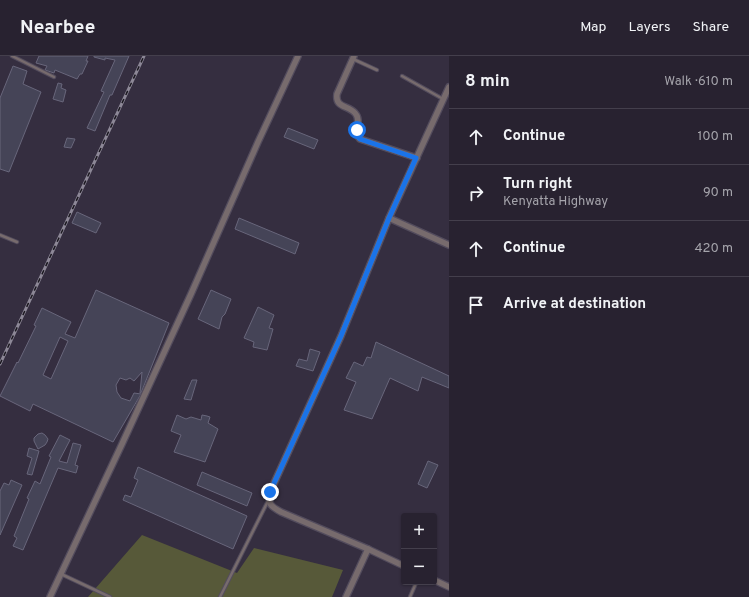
<!DOCTYPE html>
<html lang="en">
<head>
<meta charset="utf-8">
<style>
  body { margin:0; font-family:Overpass,sans-serif; background:#342f3c; color:#f1f3f6 }
  .controls { position:absolute; right:12px; bottom:12px; display:grid; overflow:hidden; border-radius:4px; box-shadow:0 1px 3px #0004 }
  .controls button { width:36px; height:36px; display:grid; place-items:center; padding:0; border:0; border-bottom:1px solid #443f4c; background:#282230; color:#f1f3f6; font:20px sans-serif }
  .stop { position:absolute; width:12px; height:12px; margin:-9px; border:3px solid #1a73e8; border-radius:50%; background:#fff }
  .stop.end { background:#1a73e8; border-color:#fff; box-shadow:0 1px 4px #0008 }
  .list { margin:0; padding:0; list-style:none }
  h2 { display:flex; justify-content:space-between; align-items:center; height:52px; margin:0; padding:0 16px; font-size:17px }
  h2 small { font-size:13px; font-weight:400; color:#a5a4ab }
  .list li { display:grid; grid-template-columns:26px 1fr auto; gap:12px; align-items:center; box-sizing:border-box; height:56px; padding:0 16px; border-top:1px solid #443f4c }
  .list b { display:block; font-size:15px; white-space:nowrap }
  .list p { margin:0; font-size:13px; white-space:nowrap; color:#a5a4ab }
  .list em { font-size:13px; font-style:normal; color:#a5a4ab }
  .icon { flex:none; width:22px; height:22px; fill:none; stroke:currentColor; stroke-width:2; stroke-linecap:round; stroke-linejoin:round }
  .map { position:relative; flex:none; width:449px; height:541px; overflow:hidden }
  header { display:flex; align-items:center; gap:24px; box-sizing:border-box; height:56px; padding:0 20px; background:#282230; border-bottom:1px solid #443f4c }
  header strong { font-size:19px }
  nav { display:flex; gap:22px; margin-inline-start:auto; font-size:14px }
  main { display:flex }
  aside { flex:1; background:#282230 }
  .map>svg:first-child { display:block }
</style>
</head>
<body>
<header>
<strong>Nearbee</strong>
<nav><a>Map</a><a>Layers</a><a>Share</a></nav>
</header>
<main>
<div class="map">
<svg width="449" height="541" viewBox="0 0 449 541">
  <rect width="100%" height="100%" fill="#352e40"/>
  <!-- green -->
  <polygon fill="#575939" points="142,479 237,517 254,492 343,514 332,541 88,541"/>
  <!-- building -->
  <g fill="#454457" stroke="#68667b" fill-rule="evenodd">
    <polygon points="39,0 88,0 86,5 88,5 82,18 80,18 77,23 55,14 54,17 45,14 47,10 36,7"/>
    <polygon points="94,0 129,0 112,39 110,39 95,75 87,72 104,36 101,35 115,4 105,2 105,4 94,1"/>
    <polygon points="13,10 27,15 23,28 41,36 9,116 0,113 0,42"/>
    <polygon points="58,27 62,28 61,32 66,34 63,46 53,43"/>
    <polygon points="288,72 318,84 314,93 284,81"/>
    <polygon points="67,82 75,83 71,92 64,91"/>
    <polygon points="77,156 101,167 96,177 72,167"/>
    <polygon points="239,162 299,187 295,198 235,173"/>
    <path d="M96,234l73,33 -28,70h-1l2,-21 -8,9 -4,-3 -4,2 -6,-2 -4,7 1,7 4,6 9,3 4,-8 7,1 -28,48 -80,-38 -3,7 -30,-15 17,-34 1,1 18,-37 -2,-1 8,-17 29,14 -6,12 10,4zM60,281l8,4 -17,38 -8,-4z"/>
    <polygon points="211,234 231,243 225,258 222,261 219,273 198,263"/>
    <polygon points="258,251 274,259 269,272 273,273 267,294 253,291 254,286 244,282"/>
    <polygon points="376,286 449,320 449,332 422,321 418,335 390,322 372,363 344,354 356,326 346,322 354,306 363,310 367,301 371,302"/>
    <polygon points="310,293 320,296 313,315 296,310 299,303 307,305"/>
    <polygon points="192,324 197,324 191,344 184,343"/>
    <polygon points="177,359 186,363 191,361 201,364 202,359 207,360 210,361 208,367 218,373 205,406 174,396 181,379 171,375"/>
    <polygon points="42,377 45,379 48,383 47,386 45,389 38,393 34,385 34,382 38,378"/>
    <polygon points="60,379 70,384 59,405 67,407 73,387 81,389 75,409 78,410 76,417 58,412 23,494 13,490 17,482 14,480 29,443 27,442 35,425 40,428 51,401 49,400"/>
    <polygon points="29,392 39,395 32,419 27,418 32,402 27,400"/>
    <polygon points="428,405 438,409 427,432 418,428"/>
    <polygon points="138,411 247,460 233,493 123,444 125,439 131,441 138,424 134,422"/>
    <polygon points="202,416 252,437 247,450 197,429"/>
    <polygon points="11,424 22,429 0,479 0,435 4,427 9,429"/>
  </g>
  <g fill="none" stroke-linecap="round" stroke-linejoin="round">
    <defs>
      <g id="lane">
        <polyline points="12,0 54,21"/>
        <polyline points="353,3 377,14"/>
        <polyline points="402,20 443,43"/>
        <polyline points="0,179 17,186"/>
        <polyline points="61,518 110,541"/>
        <polyline points="220,541 268,445"/>
        <polyline points="410,541 416,527"/>
      </g>
      <g id="street">
        <path d="M354,0l-17,38c-2,14 11,11 18,19 6,6 1,15 2,22l3,4 57,19"/>
        <polyline points="449,31 389,162 449,189"/>
        <path d="M389,162l-48,118 -71,156c-2,12 0,14 11,20l87,37 36,17"/>
        <polyline points="434,524 449,531"/>
        <polyline points="50,541 122,388 191,238 258,86 298,0"/>
        <polyline points="346,541 368,493"/>
      </g>
    </defs>
    <!-- lane casing -->
    <use href="#lane" stroke="#534c5d" stroke-width="4.5"/>
    <!-- street casing -->
    <use href="#street" stroke="#534c5d" stroke-width="8"/>
    <!-- lane -->
    <use href="#lane" stroke="#776b6d" stroke-width="2.5"/>
    <!-- street -->
    <use href="#street" stroke="#776b6d" stroke-width="5.5"/>
    <defs>
      <polyline id="rail" points="0,308 144,0"/>
    </defs>
    <!-- rail casing -->
    <use href="#rail" stroke="#8d8897" stroke-width="3"/>
    <!-- rail -->
    <use href="#rail" stroke="#1b1820" stroke-width="1.5" stroke-dasharray="4.5" stroke-linecap="butt"/>
  </g>
  <g fill="none" stroke-linecap="round" stroke-linejoin="round">
    <!-- route -->
    <polyline stroke="#1a73e8" stroke-width="5" points="270,436 341,280 389,162 416,102 360,83 357,80 357,74"/>
  </g>
</svg>
<div class="controls">
<button>+</button>
<button>−</button>
</div>
<div class="stop" style="left:357px;top:74px"></div>
<div class="stop end" style="left:270px;top:436px"></div>
</div>
<aside>
<h2>8 min<small>Walk · 610 m</small></h2>
<ul class="list">
<li><svg class="icon" aria-label="ahead" viewBox="0 0 24 24"><path d="M12 20V5M6 11l6-6 6 6"/></svg><div><b>Continue</b></div><em>100 m</em></li>
<li><svg class="icon" aria-label="right" viewBox="0 0 24 24"><path d="M7 20v-9h11M14 6l5 5-5 5"/></svg><div><b>Turn right</b><p>Kenyatta Highway</p></div><em>90 m</em></li>
<li><svg class="icon" aria-label="ahead" viewBox="0 0 24 24"><path d="M12 20V5M6 11l6-6 6 6"/></svg><div><b>Continue</b></div><em>420 m</em></li>
<li><svg class="icon" aria-label="arrive" viewBox="0 0 24 24"><path d="M6 21V4h12l-3 4 3 4H6"/></svg><div><b>Arrive at destination</b></div></li>
</ul>
</aside>
</main>
</body>
</html>
